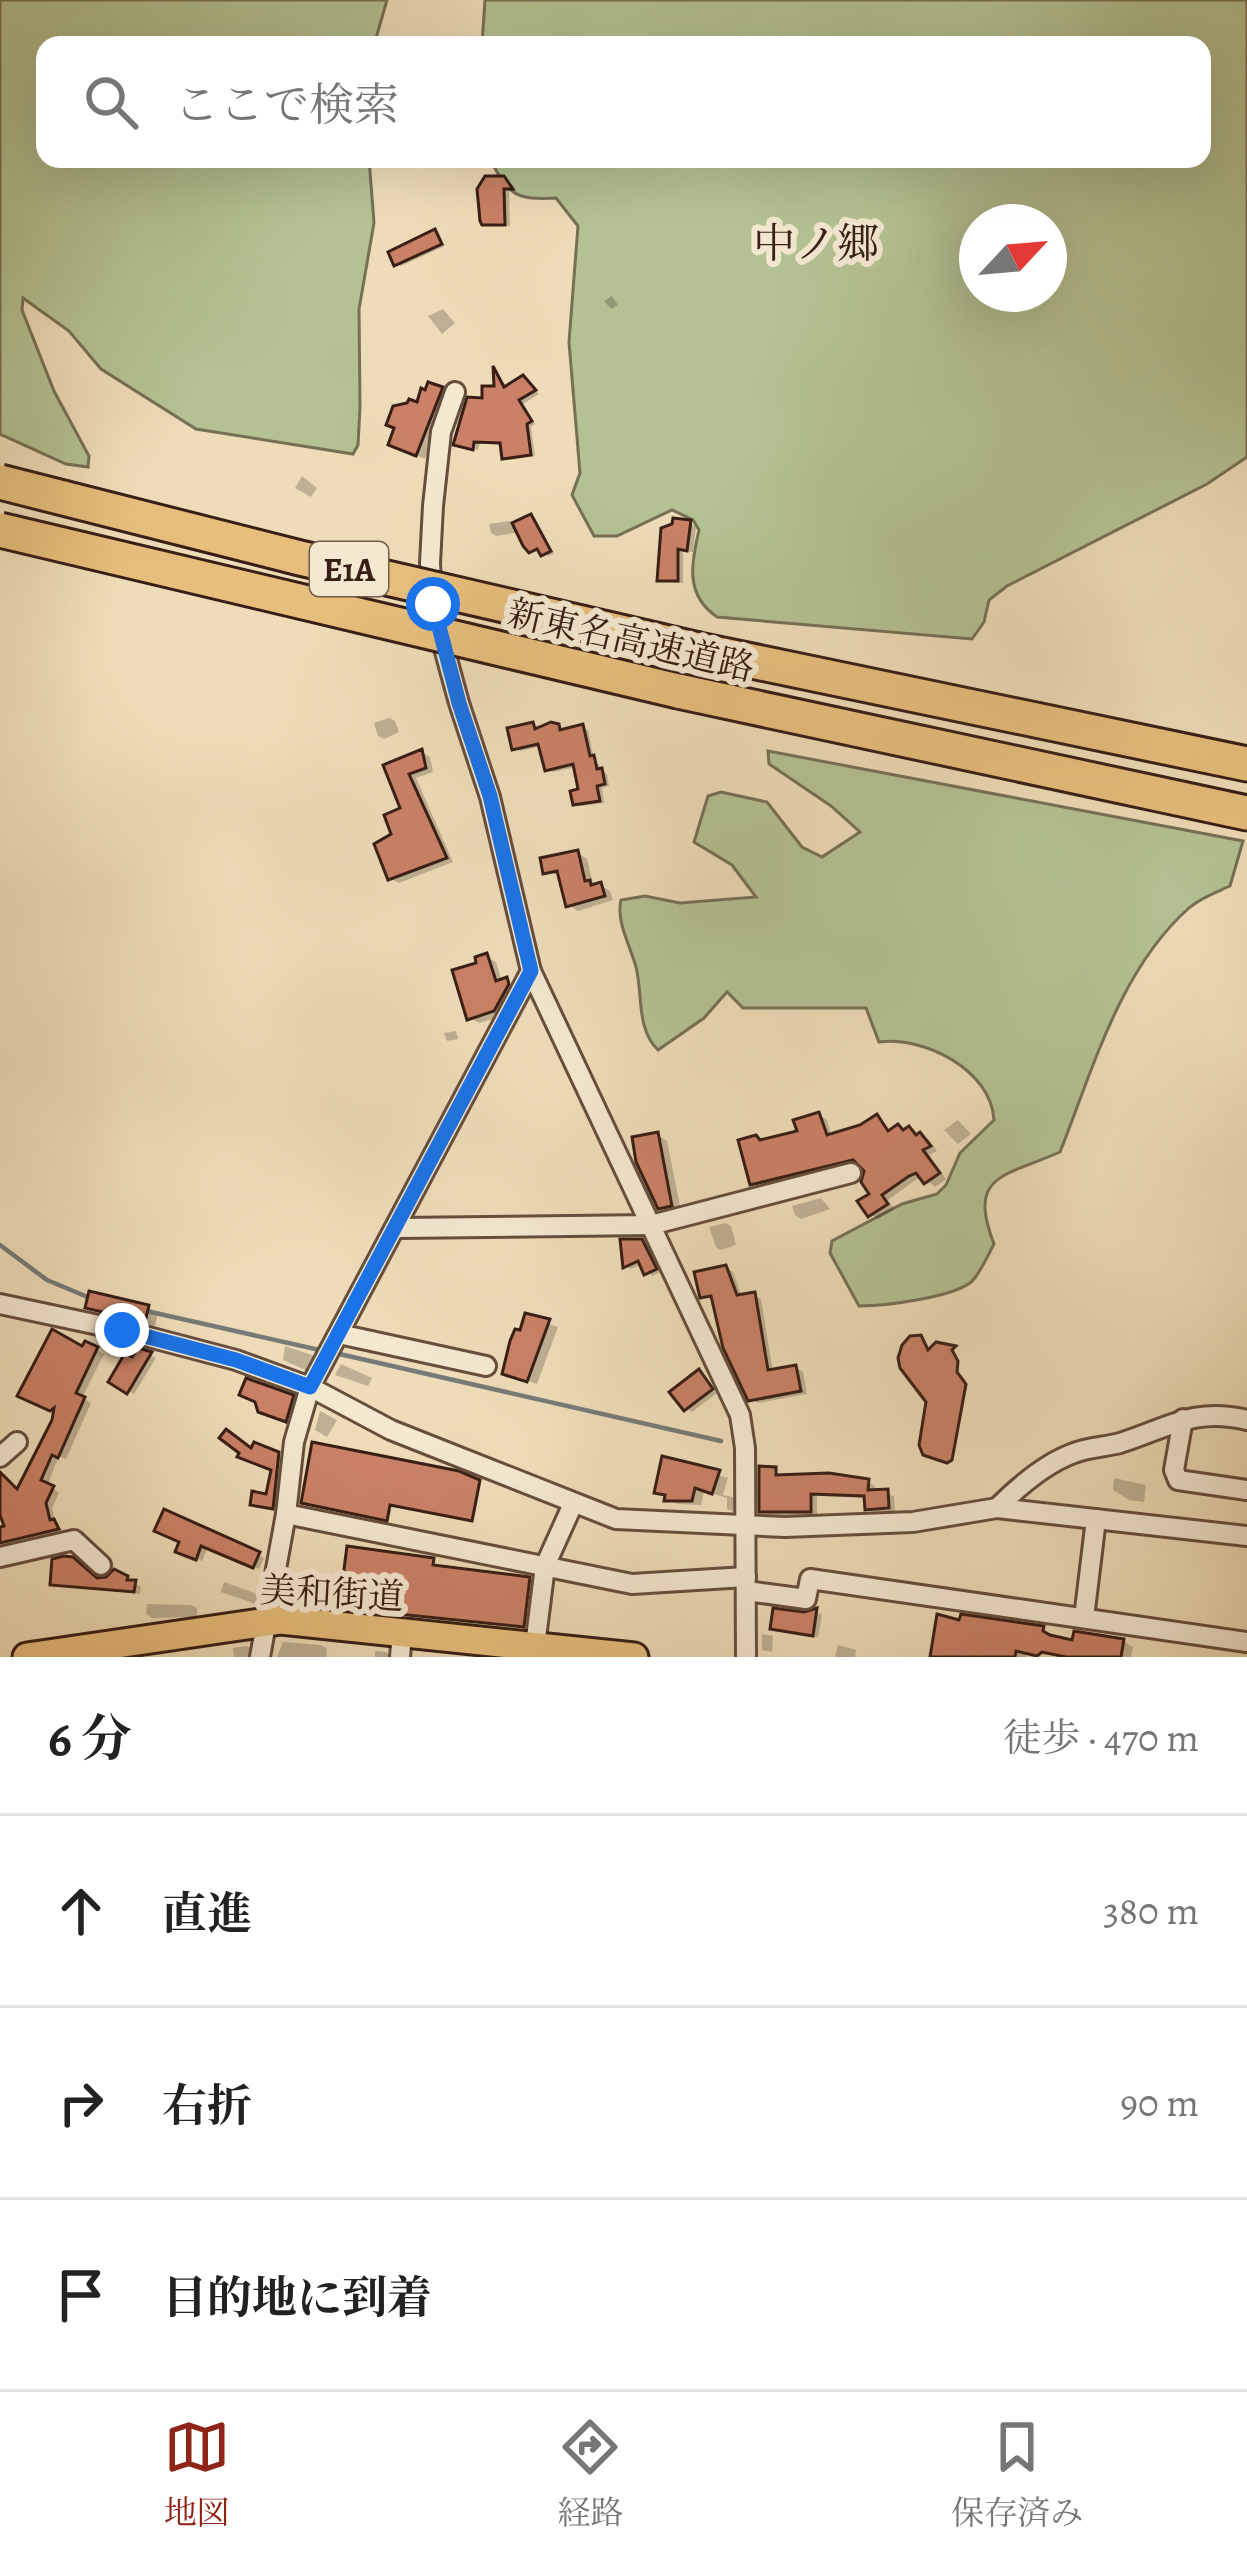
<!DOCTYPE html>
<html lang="ja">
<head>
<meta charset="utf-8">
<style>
  body { margin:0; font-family:Alegreya,"Noto Serif JP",serif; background:#f6f6f6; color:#222 }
  .compass { position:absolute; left:959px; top:204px; width:108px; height:108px; border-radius:50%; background:#fff; box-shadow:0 12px 48px #0002; rotate:64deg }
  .stop { position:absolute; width:36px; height:36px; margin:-27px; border:9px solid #1a73e8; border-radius:50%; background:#fff }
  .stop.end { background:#1a73e8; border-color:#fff; box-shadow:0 3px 12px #0008 }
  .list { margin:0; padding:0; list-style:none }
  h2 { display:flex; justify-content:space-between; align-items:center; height:156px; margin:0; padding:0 48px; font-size:51px }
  h2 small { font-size:39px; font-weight:400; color:#767676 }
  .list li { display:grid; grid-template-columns:78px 1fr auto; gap:36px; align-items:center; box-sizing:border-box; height:192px; padding:0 48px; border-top:3px solid #e0e0e0 }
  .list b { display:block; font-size:45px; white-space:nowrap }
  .list em { font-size:39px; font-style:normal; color:#767676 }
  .icon { flex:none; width:66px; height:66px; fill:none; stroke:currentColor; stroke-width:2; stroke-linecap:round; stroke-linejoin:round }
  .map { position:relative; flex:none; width:1247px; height:1657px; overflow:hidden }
  .search { position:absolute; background:#fff; box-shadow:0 12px 48px #0002; left:36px; right:36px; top:36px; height:132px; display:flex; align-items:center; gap:30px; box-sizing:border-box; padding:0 42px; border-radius:24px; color:#767676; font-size:45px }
  .sheet { height:732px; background:#fff }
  nav { display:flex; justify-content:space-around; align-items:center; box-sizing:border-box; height:168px; border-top:3px solid #e0e0e0; background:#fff; font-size:33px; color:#767676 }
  nav a { display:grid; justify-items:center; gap:6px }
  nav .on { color:#8f2418 }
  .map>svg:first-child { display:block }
</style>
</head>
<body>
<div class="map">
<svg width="1247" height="1657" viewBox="0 0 1247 1657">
  <rect width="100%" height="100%" fill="#eedcb8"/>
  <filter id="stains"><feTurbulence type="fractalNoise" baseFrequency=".00167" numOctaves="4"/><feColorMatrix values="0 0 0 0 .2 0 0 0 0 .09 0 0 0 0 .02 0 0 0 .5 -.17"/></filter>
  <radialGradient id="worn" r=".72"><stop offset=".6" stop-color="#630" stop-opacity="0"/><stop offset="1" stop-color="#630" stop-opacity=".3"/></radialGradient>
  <!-- green -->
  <g fill="#b4c293" stroke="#767054" stroke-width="3" fill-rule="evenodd">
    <polygon points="0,0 387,0 374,45 45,45 45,159 369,159 374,223 359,309 360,407 358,445 353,454 196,429 101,369 69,331 23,298 22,310 54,391 89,456 88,467 66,464 0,434"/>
    <path d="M485,0h762v457l-40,27 -200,102 -18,14 -5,22 -12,17 -255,-22c-32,-22 -26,-53 -18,-87l-6,-10 -21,-10 -55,26h-23l-22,-41 8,-22 -11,-131 9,-116 -22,-28c-40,2 -47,-2 -66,-39h712v-114h-720zM977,222h72v72h-72z"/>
    <path d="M768,751l475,90 -13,45c-13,6 -30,12 -41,22 -69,61 -96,161 -129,244 -56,25 -93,22 -66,92 -6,11 -12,25 -20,35 -14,18 -90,27 -115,27l-29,-53 2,-12 70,-37 35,-10 9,-9 14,-32 34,-33c-3,-51 -71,-84 -115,-78l-13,-34h-123l-16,-16 -23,26 -46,32c-22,-21 -15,-56 -22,-83 -6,-22 -20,-45 -15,-67l24,-4 35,7 76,-6 -24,-32 -38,-23 14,-46 13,-4 46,10 35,45 20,10 38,-25 -29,-26 -62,-42z"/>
  </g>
  <!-- shadow -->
  <g fill="#0003">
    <polygon points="504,179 516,191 509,191 510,226 491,226 484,223"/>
    <polygon points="434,232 445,246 401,266 396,264"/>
    <polygon points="612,296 618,305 611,309 604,301"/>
    <polygon points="443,309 455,323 442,334 428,316"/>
    <polygon points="496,371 507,388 523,379 539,394 523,404 535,424 531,427 535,456 510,460 505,457 503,445 480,443 478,450 462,447 485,401 497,389"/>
    <polygon points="442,389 450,394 425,459 400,449 419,405"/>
    <polygon points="302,476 317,488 311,497 295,488"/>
    <polygon points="531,518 536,521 554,554 548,556 542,551 531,550 521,532 496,536 491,533 489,524 509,521 516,525"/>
    <polygon points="690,523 696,527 693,552 683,551 683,583 666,582 661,579"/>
    <polygon points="389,718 395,721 399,732 384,739 378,736 374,723"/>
    <polygon points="533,725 588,730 594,759 607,775 609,786 602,788 604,803 581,806 575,803 582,791 576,767 553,772 547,769 542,746 520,751 514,748"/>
    <polygon points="422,753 430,757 433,772 416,778 453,862 399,883 390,878 395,836 404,810 387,766"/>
    <polygon points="578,853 587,859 594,887 600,885 610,891 613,900 578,911 569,905 562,876 546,872"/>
    <polygon points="487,957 496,962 502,982 516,986 504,1016 479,1023 470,1018 480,965"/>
    <polygon points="456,1031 458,1039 447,1041 444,1033"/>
    <polygon points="819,1115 827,1120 832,1137 861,1128 877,1117 892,1132 909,1129 929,1140 937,1151 929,1155 946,1179 935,1187 923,1177 917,1179 888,1200 894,1209 878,1219 870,1214 873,1195 867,1167 862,1163 761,1188 753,1183 763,1143 801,1133"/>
    <polygon points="958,1120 971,1134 958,1144 944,1130"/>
    <polygon points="657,1135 667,1141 681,1211 671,1213 660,1207"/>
    <polygon points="821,1198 830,1209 801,1219 795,1215 792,1206"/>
    <polygon points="726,1223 731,1226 736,1245 721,1250 716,1247 709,1227"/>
    <polygon points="641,1242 648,1245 660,1272 652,1276 642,1264 631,1269 626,1266"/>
    <polygon points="726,1268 733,1272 742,1297 754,1295 761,1299 773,1372 796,1368 803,1372 807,1394 758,1403 750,1399 715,1299 703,1297"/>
    <polygon points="89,1307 148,1308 158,1313 155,1326"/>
    <polygon points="527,1317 558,1327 537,1384 506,1373"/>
    <polygon points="86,1345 104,1354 82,1398 91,1403 66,1459 59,1456 47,1486 59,1492 52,1509 56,1523 64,1533 7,1546 0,1542 0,1530 8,1528 0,1496 0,1473 20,1492 56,1411 28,1399"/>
    <polygon points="937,1345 955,1349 952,1352 959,1364 958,1375 967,1387 951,1462 929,1455 929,1353"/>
    <polygon points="285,1346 321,1358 314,1374 283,1360"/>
    <polygon points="139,1352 156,1358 134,1394 112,1381"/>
    <polygon points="341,1364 372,1378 368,1386 335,1375"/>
    <polygon points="699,1373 717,1393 692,1412 686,1408"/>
    <polygon points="292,1398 298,1402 292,1422 263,1410"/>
    <polygon points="320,1411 337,1420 327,1437 315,1430"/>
    <polygon points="253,1452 282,1457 277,1509 257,1505 268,1497 274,1469"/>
    <polygon points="665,1459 728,1478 723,1495 737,1498 737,1513 727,1509 727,1498 704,1491 701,1505 677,1504 668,1499 658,1491"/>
    <polygon points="775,1470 783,1478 868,1482 875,1486 875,1492 894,1496 895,1511 875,1512 868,1508 867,1498 817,1496 817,1515 769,1515 762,1510"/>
    <polygon points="458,1474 481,1484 474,1520 392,1504 389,1520 306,1503"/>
    <polygon points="1114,1478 1146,1485 1144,1502 1129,1500 1113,1490"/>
    <polygon points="182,1541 258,1555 264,1558 259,1569 208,1547 202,1561 184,1554"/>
    <polygon points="115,1572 141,1587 140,1594 53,1583 107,1580"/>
    <polygon points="224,1582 263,1596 262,1606 221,1592"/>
    <polygon points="147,1604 191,1605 197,1608 197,1617 152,1618 146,1614"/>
    <polygon points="816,1612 822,1615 818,1637 773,1628"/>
    <polygon points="963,1618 1043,1629 1053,1635 1052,1639 1074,1643 1123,1641 1133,1647 1131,1657 1026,1654 1026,1657 932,1657"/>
    <polygon points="762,1634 773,1636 772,1652 762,1650"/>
    <polygon points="283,1642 321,1645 327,1649 326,1657 277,1657"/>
    <polygon points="838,1645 856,1650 855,1657 835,1657"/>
    <polygon points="247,1646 253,1650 254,1657 234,1657 233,1648"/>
    <polygon points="375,1651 386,1652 393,1657 375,1657"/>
  </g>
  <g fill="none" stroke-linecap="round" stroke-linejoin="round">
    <!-- stream -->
    <g stroke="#767a78" stroke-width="4.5">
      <polyline points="0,1245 47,1280 90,1298"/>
      <polyline points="142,1310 324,1351"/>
      <polyline points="335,1353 721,1441"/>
    </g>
  </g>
  <!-- building -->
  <g fill="#ca8167" stroke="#381e14" stroke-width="3">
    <polygon points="485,176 504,176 513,189 504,189 505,225 482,225 480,221 477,189"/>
    <polygon points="435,229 442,244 394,266 388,252"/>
    <polygon points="493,366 504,387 523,375 536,390 519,400 532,421 527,424 531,455 502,459 500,443 474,442 473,450 453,445 467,397 482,398 482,386 494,386"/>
    <polygon points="428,382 443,387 416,456 388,445 394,428 386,425 393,406 407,403 409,399 417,402 421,388 425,390"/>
    <polygon points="531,514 551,551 541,556 537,549 529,553 523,546 512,523"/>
    <polygon points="673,518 691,520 687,551 678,549 678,581 657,581 661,528 672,524"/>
    <polygon points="533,722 535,729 551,722 559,724 560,730 583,724 590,756 594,755 597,769 602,768 605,784 597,786 600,801 573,805 570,791 578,789 573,764 545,771 538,744 512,750 507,728"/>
    <polygon points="422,749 426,768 409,774 447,858 388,880 374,844 391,834 384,815 400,808 383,765"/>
    <polygon points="578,850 585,881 590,880 591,885 601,882 605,896 566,907 557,871 543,874 540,858"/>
    <polygon points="487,953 496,981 507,977 509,984 494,1011 467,1020 452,970 476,963 475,957"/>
    <polygon points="819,1112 827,1135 860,1125 877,1114 888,1131 898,1124 903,1130 909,1126 916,1135 920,1132 931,1146 923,1150 940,1173 924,1184 916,1173 909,1176 882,1195 888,1204 868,1217 857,1201 869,1194 861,1182 864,1171 853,1160 750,1185 738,1140 756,1135 760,1140 797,1131 793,1120"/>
    <polygon points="658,1132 672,1206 658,1209 636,1162 632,1137"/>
    <polygon points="620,1239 642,1239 657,1269 644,1275 638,1261 623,1268"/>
    <polygon points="726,1265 737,1295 755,1292 768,1370 796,1365 801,1391 748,1401 723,1348 711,1296 700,1298 694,1272"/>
    <polygon points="89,1291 149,1305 145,1322 85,1308"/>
    <polygon points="525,1313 550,1319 527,1382 502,1374 510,1341 515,1329 520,1330"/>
    <polygon points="52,1329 82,1346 85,1341 98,1347 76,1393 85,1397 58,1458 52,1455 41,1480 54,1486 46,1503 50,1520 54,1519 59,1529 0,1543 0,1527 4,1526 0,1515 0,1472 17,1489 52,1420 54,1408 50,1411 17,1396"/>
    <polygon points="921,1335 928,1350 936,1342 956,1346 952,1350 958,1361 957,1372 966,1384 952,1460 947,1463 923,1455 919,1445 926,1402 900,1368 898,1358 902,1345 910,1336"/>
    <polygon points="138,1348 152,1352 127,1394 108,1382 125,1353 132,1357"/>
    <polygon points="699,1369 713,1389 684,1411 669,1392"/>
    <polygon points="246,1378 294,1395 286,1422 258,1412 255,1402 239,1395"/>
    <polygon points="226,1429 251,1448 254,1442 279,1452 273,1509 250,1505 252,1491 266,1494 271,1470 237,1457 239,1453 219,1438"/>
    <polygon points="312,1442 459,1471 480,1480 472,1521 390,1505 387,1521 301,1503"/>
    <polygon points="662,1456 720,1470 712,1494 695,1488 692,1501 664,1501 665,1495 654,1493"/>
    <polygon points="759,1466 776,1467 776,1475 829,1473 869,1479 868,1490 888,1489 889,1508 865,1510 864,1496 811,1494 811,1512 759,1512"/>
    <polygon points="164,1509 260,1552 253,1568 201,1546 196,1560 175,1552 179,1542 154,1531"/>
    <polygon points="347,1546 434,1558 433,1565 530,1577 524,1627 339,1608"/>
    <polygon points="64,1556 73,1557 97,1578 106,1577 114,1569 128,1576 127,1580 136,1580 134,1592 50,1585 52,1559"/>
    <polygon points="773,1608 804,1612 817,1608 813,1636 770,1629"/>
    <polygon points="937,1614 959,1620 961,1614 1044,1626 1043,1631 1050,1635 1072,1640 1074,1631 1124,1639 1121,1657 1066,1657 1042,1652 1037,1656 1016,1651 1015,1657 930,1657"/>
  </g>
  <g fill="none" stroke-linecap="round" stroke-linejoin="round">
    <defs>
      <g id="street">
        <polyline points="455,392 441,432 433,506 430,563 432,604 459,703 490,797 531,971 740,1415 745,1448 746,1657"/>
        <polyline points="398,1228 651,1225 851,1173"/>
        <polyline points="0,1304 122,1330 236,1360 310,1387 391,1430 616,1519 785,1527 913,1522 997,1508 1247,1536"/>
        <polyline points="339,1334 486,1366"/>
        <polyline points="1183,1419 1174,1470 1178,1480 1247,1490"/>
        <polyline points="0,1457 17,1442"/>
        <path d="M997,1508c21,-21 49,-45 77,-55 15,-6 31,-6 46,-10 48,-15 74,-36 127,-23"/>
        <polyline points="286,1514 632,1584 746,1577"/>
        <polyline points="0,1557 74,1540 101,1565"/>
        <polyline points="747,1591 806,1599 810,1579 1247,1642"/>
        <polyline points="1084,1618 1096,1519"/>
        <polyline points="535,1646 545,1566 573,1504"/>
        <polyline points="260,1657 286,1514 294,1442 310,1387 531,971"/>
        <polyline points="400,1657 402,1633"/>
      </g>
      <polyline id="primary" points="27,1657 281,1620 634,1657"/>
      <g id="highway">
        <polyline points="699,650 1247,764"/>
        <polyline points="678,691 1247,813"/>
      </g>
    </defs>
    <!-- street casing -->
    <use href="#street" stroke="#664e3d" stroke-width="24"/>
    <!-- primary casing -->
    <use href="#primary" stroke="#381e14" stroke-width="33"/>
    <!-- highway casing -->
    <use href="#highway" stroke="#381e14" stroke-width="39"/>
    <!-- street -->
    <use href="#street" stroke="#f4e8d1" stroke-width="18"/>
    <!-- primary -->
    <use href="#primary" stroke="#e7be7c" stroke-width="27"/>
    <!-- highway -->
    <use href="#highway" stroke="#e7be7c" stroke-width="33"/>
    <defs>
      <g id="highway-bridge">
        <polyline points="0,482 300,558 699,650"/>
        <polyline points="0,530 678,691"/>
      </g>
    </defs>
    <!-- highway-bridge casing -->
    <use href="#highway-bridge" stroke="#381e14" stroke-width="39" stroke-linecap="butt"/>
    <!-- highway-bridge -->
    <use href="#highway-bridge" stroke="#e7be7c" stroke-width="33"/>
  </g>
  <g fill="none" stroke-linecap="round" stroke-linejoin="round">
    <!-- route -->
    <polyline stroke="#1a73e8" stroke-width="15" points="122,1330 236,1360 310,1387 531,971 490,796 459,703 433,604"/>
  </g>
  <g text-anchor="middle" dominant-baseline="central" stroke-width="12" stroke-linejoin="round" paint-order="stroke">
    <!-- shield labels -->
    <rect fill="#f4e8d1" stroke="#705b4d" stroke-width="3" x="310" y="542" width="78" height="54" rx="9"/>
    <g font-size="33" font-weight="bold" fill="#381e14">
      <text x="349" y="569">E1A</text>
    </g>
    <!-- street labels -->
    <g font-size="36" fill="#381e14" stroke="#f4e8d1">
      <text transform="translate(631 640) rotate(13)">新東名高速道路</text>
      <text transform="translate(332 1593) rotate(3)">美和街道</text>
    </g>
    <!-- quarter labels -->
    <g font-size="42" fill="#381e14" stroke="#f4e8d1">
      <text x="816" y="243">中ノ郷</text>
    </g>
  </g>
  <rect width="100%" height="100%" filter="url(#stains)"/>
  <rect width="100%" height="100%" fill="url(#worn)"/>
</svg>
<svg class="compass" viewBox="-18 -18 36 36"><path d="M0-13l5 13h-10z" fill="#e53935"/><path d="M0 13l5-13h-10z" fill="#767676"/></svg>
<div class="stop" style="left:433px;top:604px"></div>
<div class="stop end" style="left:122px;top:1330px"></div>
<div class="search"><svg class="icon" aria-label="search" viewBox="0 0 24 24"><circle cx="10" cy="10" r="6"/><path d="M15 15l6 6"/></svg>ここで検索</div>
</div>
<section class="sheet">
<h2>6 分<small>徒歩 · 470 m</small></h2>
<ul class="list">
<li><svg class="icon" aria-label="ahead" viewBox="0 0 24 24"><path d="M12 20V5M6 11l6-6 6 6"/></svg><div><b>直進</b></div><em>380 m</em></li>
<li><svg class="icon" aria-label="right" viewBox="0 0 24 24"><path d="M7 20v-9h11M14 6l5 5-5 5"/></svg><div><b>右折</b></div><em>90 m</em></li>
<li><svg class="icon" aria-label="arrive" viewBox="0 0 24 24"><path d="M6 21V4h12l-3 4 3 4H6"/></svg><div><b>目的地に到着</b></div></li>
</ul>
</section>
<nav>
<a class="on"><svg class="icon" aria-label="map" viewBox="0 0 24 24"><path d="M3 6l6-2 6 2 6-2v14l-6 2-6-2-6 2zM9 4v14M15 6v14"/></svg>地図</a>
<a><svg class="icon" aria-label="directions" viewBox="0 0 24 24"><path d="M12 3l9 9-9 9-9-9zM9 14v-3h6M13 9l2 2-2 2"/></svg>経路</a>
<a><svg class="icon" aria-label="saved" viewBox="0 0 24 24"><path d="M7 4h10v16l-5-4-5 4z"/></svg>保存済み</a>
</nav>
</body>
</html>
